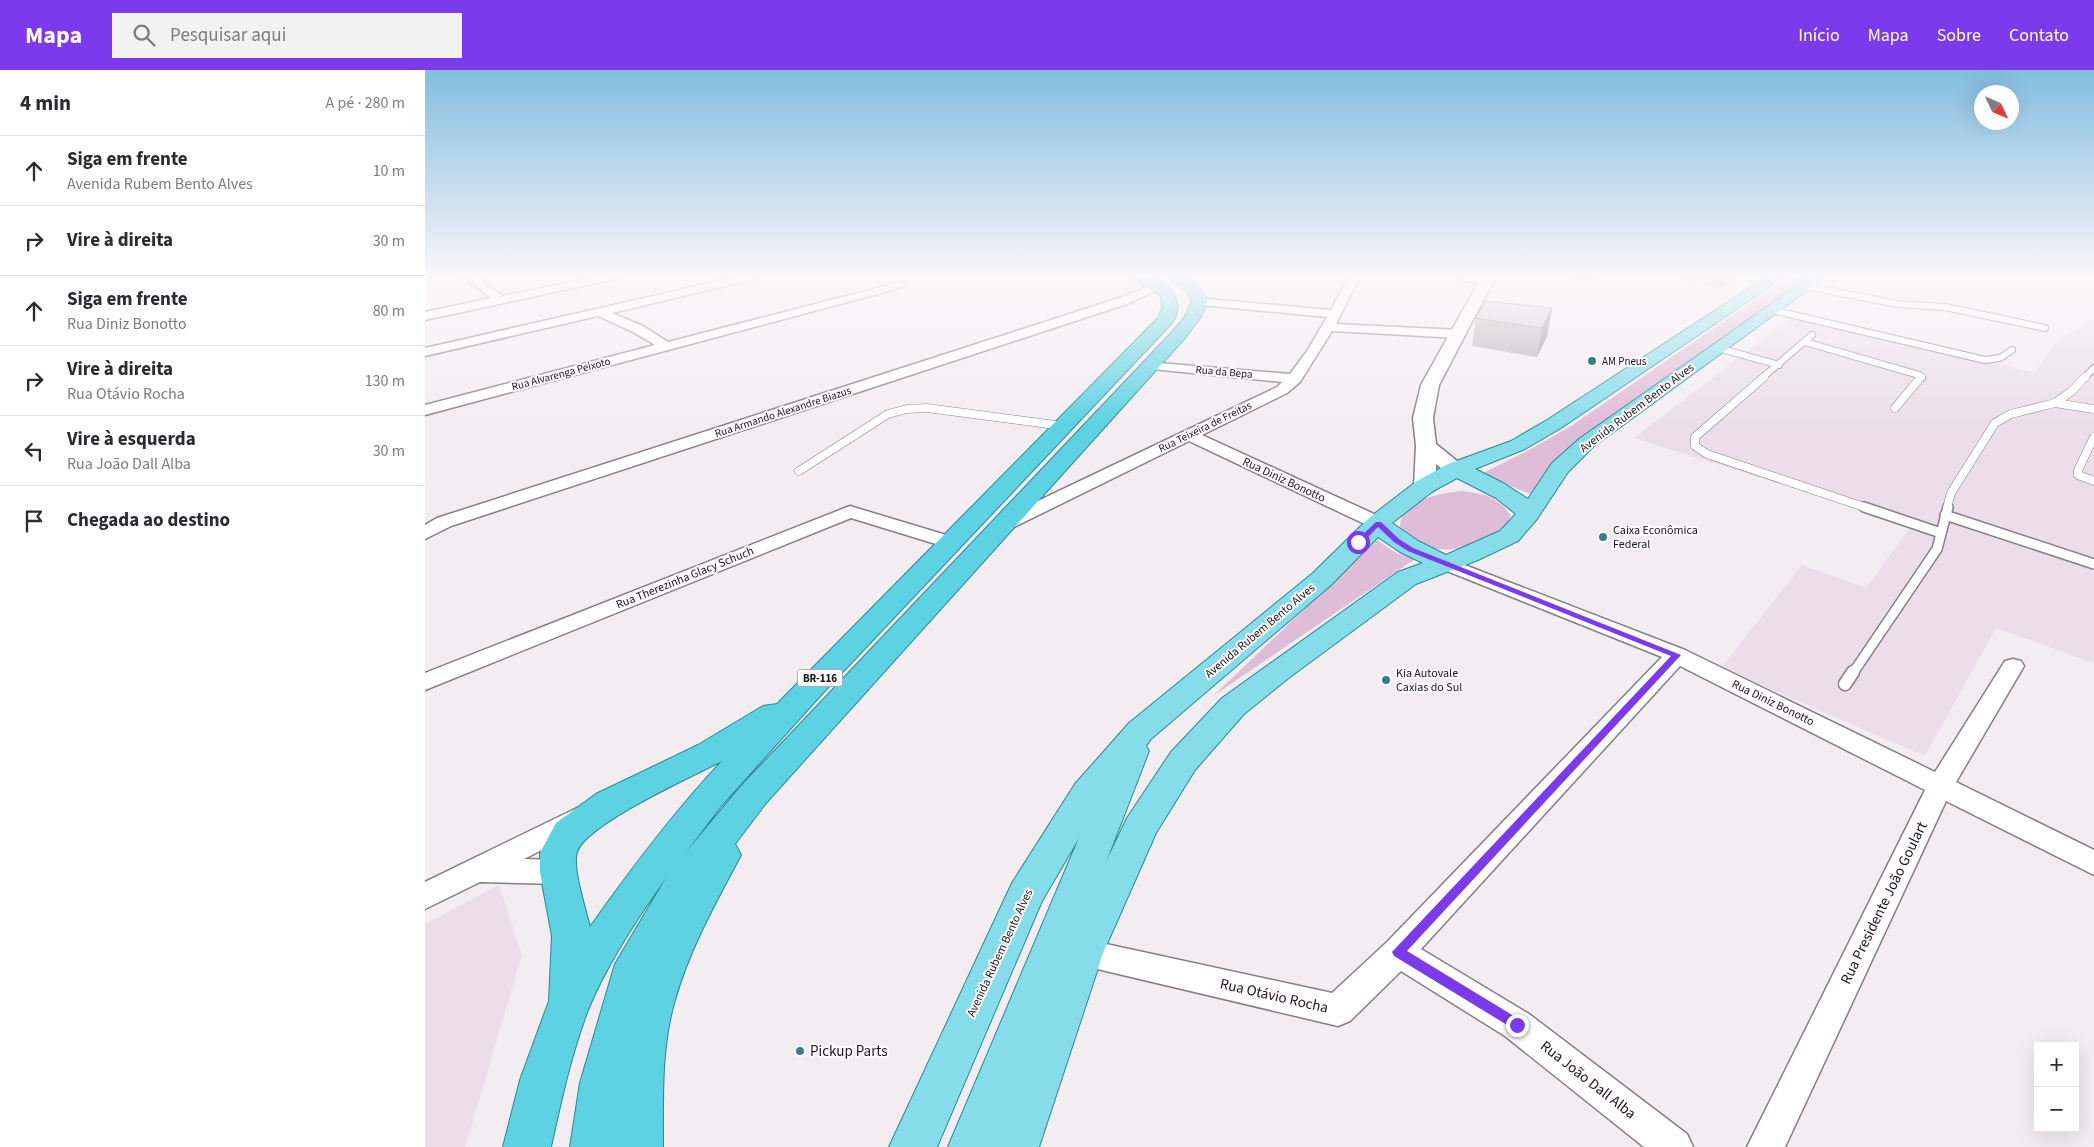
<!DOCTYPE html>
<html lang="pt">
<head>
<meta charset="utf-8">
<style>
  body { margin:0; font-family:"Source Sans 3",sans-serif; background:#f2f2f3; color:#2b2b33 }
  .controls { position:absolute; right:15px; bottom:15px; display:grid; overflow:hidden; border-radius:0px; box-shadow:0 5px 20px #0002 }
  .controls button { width:45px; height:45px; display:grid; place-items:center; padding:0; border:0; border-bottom:1px solid #e1e1e2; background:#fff; color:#2b2b33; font:25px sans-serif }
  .compass { position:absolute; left:1549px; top:15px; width:45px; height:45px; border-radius:50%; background:#fff; box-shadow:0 5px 20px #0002; rotate:134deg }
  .stop { position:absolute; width:15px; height:15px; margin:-11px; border:4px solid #7c3aed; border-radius:50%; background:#fff }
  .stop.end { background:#7c3aed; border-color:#fff; box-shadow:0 1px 5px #0008 }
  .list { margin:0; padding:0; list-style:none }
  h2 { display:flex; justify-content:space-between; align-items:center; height:65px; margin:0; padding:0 20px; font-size:21px }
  h2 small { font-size:16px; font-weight:400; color:#7c7c81 }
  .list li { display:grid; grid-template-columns:32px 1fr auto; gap:15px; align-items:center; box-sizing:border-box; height:70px; padding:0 20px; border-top:1px solid #e1e1e2 }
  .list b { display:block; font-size:19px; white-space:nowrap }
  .list p { margin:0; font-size:16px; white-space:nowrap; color:#7c7c81 }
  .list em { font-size:16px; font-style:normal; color:#7c7c81 }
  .icon { flex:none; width:28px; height:28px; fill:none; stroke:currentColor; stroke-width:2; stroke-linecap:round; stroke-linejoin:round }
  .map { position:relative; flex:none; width:1669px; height:1077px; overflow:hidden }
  header { display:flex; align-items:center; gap:30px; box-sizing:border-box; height:70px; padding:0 25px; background:#7c3aed; color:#fff }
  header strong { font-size:24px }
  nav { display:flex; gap:28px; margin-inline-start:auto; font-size:18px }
  .search { width:350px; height:45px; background:#f2f2f3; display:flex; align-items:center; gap:12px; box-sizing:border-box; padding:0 18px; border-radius:0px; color:#7c7c81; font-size:19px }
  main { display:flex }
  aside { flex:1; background:#fff }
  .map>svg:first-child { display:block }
</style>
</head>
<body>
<header>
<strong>Mapa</strong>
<div class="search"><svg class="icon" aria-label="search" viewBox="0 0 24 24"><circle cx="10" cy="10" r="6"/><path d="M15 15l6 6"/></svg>Pesquisar aqui</div>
<nav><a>Início</a><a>Mapa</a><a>Sobre</a><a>Contato</a></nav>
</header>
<main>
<aside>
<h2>4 min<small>A pé · 280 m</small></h2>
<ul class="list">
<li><svg class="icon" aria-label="ahead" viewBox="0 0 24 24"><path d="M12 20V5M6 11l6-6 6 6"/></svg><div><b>Siga em frente</b><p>Avenida Rubem Bento Alves</p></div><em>10 m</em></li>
<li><svg class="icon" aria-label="right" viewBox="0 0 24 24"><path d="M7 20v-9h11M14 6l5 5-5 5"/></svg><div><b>Vire à direita</b></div><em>30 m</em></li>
<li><svg class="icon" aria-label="ahead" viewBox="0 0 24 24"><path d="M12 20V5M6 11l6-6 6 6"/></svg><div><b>Siga em frente</b><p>Rua Diniz Bonotto</p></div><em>80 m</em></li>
<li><svg class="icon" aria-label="right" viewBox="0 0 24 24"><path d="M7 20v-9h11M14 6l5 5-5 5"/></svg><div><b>Vire à direita</b><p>Rua Otávio Rocha</p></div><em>130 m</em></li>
<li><svg class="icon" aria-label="left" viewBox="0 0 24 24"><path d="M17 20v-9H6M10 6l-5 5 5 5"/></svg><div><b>Vire à esquerda</b><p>Rua João Dall Alba</p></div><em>30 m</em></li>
<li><svg class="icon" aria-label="arrive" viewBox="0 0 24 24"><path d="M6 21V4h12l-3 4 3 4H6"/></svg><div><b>Chegada ao destino</b></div></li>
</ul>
</aside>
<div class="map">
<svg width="1669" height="1077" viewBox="0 0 1669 1077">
  <rect width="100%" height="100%" fill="#f3edf2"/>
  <!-- built -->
  <g fill="#ebdee8">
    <polygon points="1365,248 1610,303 1630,273 1669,248 1669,593 1571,558 1500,686 1296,598 1377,495 1441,518 1487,455 1209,368"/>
    <polygon points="74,815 97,885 40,1077 0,1077 0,854"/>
  </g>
  <!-- green -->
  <g fill="#dfbcd7">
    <polygon points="1365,206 1386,206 1151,374 1124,399 1105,424 1078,413 1052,406 1106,379 1146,356"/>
    <path d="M1035,421c22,2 38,5 51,25 -7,14 -18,20 -32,26 -32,13 -55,10 -79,-15 0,-27 38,-33 60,-36z"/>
    <polygon points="952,470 971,483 990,489 788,626"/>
  </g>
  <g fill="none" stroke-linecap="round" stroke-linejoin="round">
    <defs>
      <g id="service-far3">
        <polyline points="1381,216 1472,234 1520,237 1620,258"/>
        <polyline points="1347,240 1560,290 1575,288 1587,280"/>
        <polyline points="1380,272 1494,305 1497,308"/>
        <polyline points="1293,278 1354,295"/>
        <polyline points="1337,308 1387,265"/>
        <polyline points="1659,308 1669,298"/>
      </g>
      <g id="service-far2">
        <polyline points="1339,307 1270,367 1270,376 1282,384 1442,438"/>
        <polyline points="1630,333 1669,339"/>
        <polyline points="1470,338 1496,307"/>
        <polyline points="1669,367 1653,400 1653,405 1669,411"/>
        <polyline points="374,401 463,344 482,339 502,338 638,356"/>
        <polyline points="1522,438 1526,423 1570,353 1586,344 1630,333 1647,321 1660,307"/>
      </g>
      <g id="service-far1">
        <polyline points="1439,437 1516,463"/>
        <polyline points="1520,445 1669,494"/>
        <polyline points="1428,603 1512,479 1523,437"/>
      </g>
      <polyline id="service" points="1420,614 1428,602"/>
      <g id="minor">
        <polygon points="37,206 49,206 78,226 175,206 196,206 190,209 0,250 0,242 66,228"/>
        <polygon points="316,206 336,206 330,209 187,243 218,256 243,272 475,212 481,215 479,217 0,345 0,335 230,275 208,262 173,246 0,286 0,278"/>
        <polygon points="924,206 935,206 911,254 1034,260 1041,264 1034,268 907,261 875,312 862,323 777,365 960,449 962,453 960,457 946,457 764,371 587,458 573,458 571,454 573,450 852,317 857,312 727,299 722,298 720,295 722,292 865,304 882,281 902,247 775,235 769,231 771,228 906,240"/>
        <polygon points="1029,206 1048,206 1066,212 1060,215 1031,208"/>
        <polygon points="730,211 736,214 726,223 702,234 26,456 0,469 0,455 12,448 694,228 718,219"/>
        <polygon points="425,436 531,468 534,472 531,476 524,478 426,448 0,620 0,603"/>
        <polygon points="1019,487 1260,580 1510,702 1580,591 1588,589 1596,591 1599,596 1531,712 1669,780 1669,805 1521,731 1360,1077 1322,1077 1500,720 1255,596 996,879 1104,944 1262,1064 1268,1077 1219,1077 1080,966 976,901 925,951 913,956 647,893 642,883 647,873 658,869 907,923 962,872 1237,587 1012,497 1009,493 1012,489"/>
        <polygon points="152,738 162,741 166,749 162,757 99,789 134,790 144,794 149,802 144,810 134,814 55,812 0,839 0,812"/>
      </g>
      <path id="tertiary" d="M1057,206h14l-57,109 -6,33 3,26 31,25 -4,4c-12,4 -18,-2 -27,-9v22l-3,5 -8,2 -8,-2 -3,-5 2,-40 -3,-28 8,-33z"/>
      <path id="primary" d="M1343,206h17l-224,152 -36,21 -50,20 28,14 25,16 24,-36 27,-24 232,-163h16l-234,171 -25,25 -31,47 -19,22 -40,19 -62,24 -126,93 -46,37 -49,56 -39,63 -53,120 -64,194h-91l131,-309 -37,63 -105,246h-48l123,-264 63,-99 54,-61 184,-150 56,-55 48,-37 31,-17 63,-23 36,-21zM1032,408l39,20 20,16 -16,17 -54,24 -28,-14 -26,-18 41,-32zM953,467l22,15 23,11 -25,9 -176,126 -51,54 -44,66 -21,44 43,-111 -3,-5 5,-7 180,-154z"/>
      <path id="trunk" d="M703,206c6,0 14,-1 20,0 22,5 38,26 24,47l-351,372 -100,111 -35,46 56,-67 431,-454 11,-13 8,-17 -4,-8 -21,-17c22,0 30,6 41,25l-8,17 -15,20 -419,465 -31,41 6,11c-25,47 -51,93 -66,145 -14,47 -12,98 -12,147h-93l10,-64 35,-119 51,-86c-28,39 -60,88 -78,132 -17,45 -27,91 -37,137h-48l17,-67 29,-79 3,-65 -12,-64v-19l16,-30 40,-29 102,-49 65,-39 14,-2 381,-386 4,-10 -1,-12c-9,-7 -29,-14 -33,-20zM297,691c-49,52 -91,108 -132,166 -4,-17 -18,-59 -13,-75 9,-28 116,-76 145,-91z"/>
    </defs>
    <!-- service-far3 casing -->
    <use href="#service-far3" stroke="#857f83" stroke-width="8"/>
    <!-- service-far2 casing -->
    <use href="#service-far2" stroke="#857f83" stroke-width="9"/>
    <!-- service-far1 casing -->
    <use href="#service-far1" stroke="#857f83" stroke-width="12"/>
    <!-- service casing -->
    <use href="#service" stroke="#857f83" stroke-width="15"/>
    <!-- minor casing -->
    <use href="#minor" stroke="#857f83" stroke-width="3"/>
    <!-- tertiary casing -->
    <use href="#tertiary" stroke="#857f83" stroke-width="3"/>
    <!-- primary casing -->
    <use href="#primary" stroke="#2a8996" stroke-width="2"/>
    <!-- trunk casing -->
    <use href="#trunk" stroke="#2a8996" stroke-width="2"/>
    <!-- service-far3 -->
    <use href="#service-far3" stroke="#fff" stroke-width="6"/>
    <!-- service-far2 -->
    <use href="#service-far2" stroke="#fff" stroke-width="8"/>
    <!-- service-far1 -->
    <use href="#service-far1" stroke="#fff" stroke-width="9"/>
    <!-- service -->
    <use href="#service" stroke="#fff" stroke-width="12"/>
    <!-- minor -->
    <use href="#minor" fill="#fff" fill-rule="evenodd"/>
    <!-- tertiary -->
    <use href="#tertiary" fill="#fff" fill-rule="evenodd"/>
    <!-- primary -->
    <use href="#primary" fill="#85dde9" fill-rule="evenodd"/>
    <!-- trunk -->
    <use href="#trunk" fill="#5cd2e2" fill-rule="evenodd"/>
  </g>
  <!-- wall -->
  <g fill="#b9b3b7">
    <polygon points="1118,206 1175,206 1164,211"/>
    <polygon points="1244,206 1316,206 1294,217"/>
    <polygon points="1127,238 1122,266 1112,287 1047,276 1051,248"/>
  </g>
  <!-- shaded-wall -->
  <g fill="#969295">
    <polygon points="1166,206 1175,206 1164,211"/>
    <polygon points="1298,206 1316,206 1294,217"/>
    <polygon points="1127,238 1122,266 1112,287 1117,258"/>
  </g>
  <!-- building -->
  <polygon fill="#d7d0d5" stroke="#969295" points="1060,231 1127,238 1117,258 1051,248"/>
  <!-- sky -->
  <linearGradient id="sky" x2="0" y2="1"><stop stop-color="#83bde0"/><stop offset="0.58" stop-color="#faf7f9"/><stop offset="1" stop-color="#faf7f9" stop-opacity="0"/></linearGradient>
  <rect width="1669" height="356" fill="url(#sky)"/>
  <!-- route -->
  <polygon fill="#7c3aed" points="951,452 956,452 974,469 988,478 1256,585 982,881 1097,951 1099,955 1097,959 1092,961 969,886 967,882 1246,586 983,481 969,472 953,457 936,474 931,474 931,471"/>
  <!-- markers -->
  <g fill="#377e88" stroke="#fffbfe" stroke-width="2">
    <circle cx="1167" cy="291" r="5"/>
    <circle cx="1178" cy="467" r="5"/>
    <circle cx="961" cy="610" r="5"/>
    <circle cx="375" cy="981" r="5"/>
  </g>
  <g text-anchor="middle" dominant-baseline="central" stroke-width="4" stroke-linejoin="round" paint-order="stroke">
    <!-- far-poi labels -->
    <g font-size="11" fill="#191719" stroke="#fffbfe" text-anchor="start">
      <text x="1177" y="291">AM Pneus</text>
    </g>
    <!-- far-street labels -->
    <g font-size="11" fill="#191719" stroke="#fffbfe">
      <text transform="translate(799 302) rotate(5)">Rua da Bepa</text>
      <text transform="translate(136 304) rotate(-15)">Rua Alvarenga Peixoto</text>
      <text transform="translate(358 342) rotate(-18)">Rua Armando Alexandre Biazus</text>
      <text transform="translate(780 357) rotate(-26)">Rua Teixeira de Freitas</text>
    </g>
    <!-- shield labels -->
    <rect fill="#fffbfe" stroke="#5e5b5e" stroke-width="1" x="372.5" y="599.5" width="45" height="17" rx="4"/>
    <g font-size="11" font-weight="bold" fill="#191719">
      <text x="395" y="608">BR-116</text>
    </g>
    <!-- street labels -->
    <g font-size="12" fill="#191719" stroke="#fffbfe">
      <text transform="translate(1212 338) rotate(-37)">Avenida Rubem Bento Alves</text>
      <text transform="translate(859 410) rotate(25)">Rua Diniz Bonotto</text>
      <text transform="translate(260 508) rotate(-22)">Rua Therezinha Glacy Schuch</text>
      <text transform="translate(835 561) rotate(-40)">Avenida Rubem Bento Alves</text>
      <text transform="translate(1348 633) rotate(26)">Rua Diniz Bonotto</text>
      <text transform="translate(575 883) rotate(-65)">Avenida Rubem Bento Alves</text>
    </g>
    <!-- poi labels -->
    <g font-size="12" fill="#191719" stroke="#fffbfe" text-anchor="start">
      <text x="1188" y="460">Caixa Econômica<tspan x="1188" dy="14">Federal</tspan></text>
      <text x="971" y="603">Kia Autovale<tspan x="971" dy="14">Caxias do Sul</tspan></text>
    </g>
    <!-- near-street labels -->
    <g font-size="15" fill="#191719" stroke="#fffbfe">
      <text transform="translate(1459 833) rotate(-64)">Rua Presidente João Goulart</text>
      <text transform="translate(849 926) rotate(13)">Rua Otávio Rocha</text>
      <text transform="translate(1163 1010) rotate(38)">Rua João Dall Alba</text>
    </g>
    <!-- near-poi labels -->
    <g font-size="15" fill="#191719" stroke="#fffbfe" text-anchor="start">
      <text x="385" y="981">Pickup Parts</text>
    </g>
  </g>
</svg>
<div class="controls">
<button>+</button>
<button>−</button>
</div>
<svg class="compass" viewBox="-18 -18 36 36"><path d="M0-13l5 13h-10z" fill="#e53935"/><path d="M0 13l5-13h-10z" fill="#7c7c81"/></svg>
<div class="stop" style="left:933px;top:472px"></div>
<div class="stop end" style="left:1092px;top:955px"></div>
</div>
</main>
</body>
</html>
